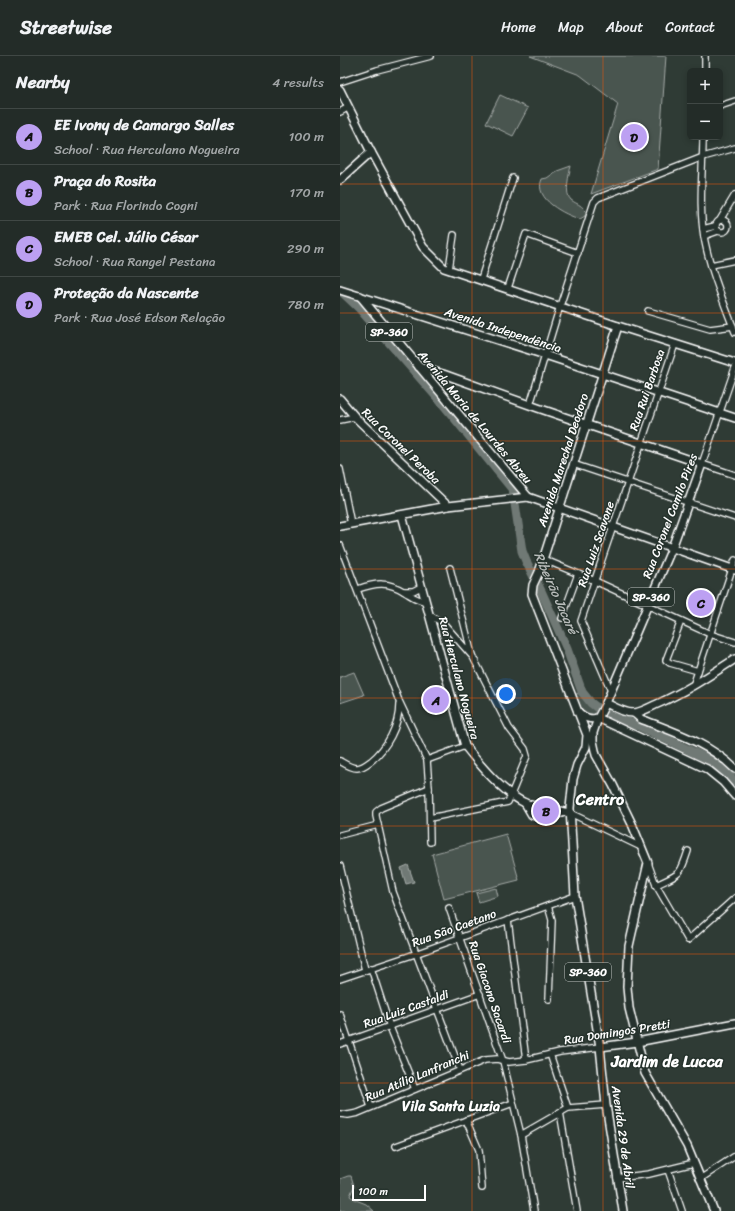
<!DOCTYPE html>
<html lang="en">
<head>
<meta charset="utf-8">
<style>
  body { margin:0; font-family:Sriracha,sans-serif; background:#2f3834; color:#f1f3f6 }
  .controls { position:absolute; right:12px; top:12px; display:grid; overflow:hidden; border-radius:6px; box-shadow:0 2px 6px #0003 }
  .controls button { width:36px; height:36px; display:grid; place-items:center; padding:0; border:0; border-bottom:1px solid #404845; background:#232c28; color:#f1f3f6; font:20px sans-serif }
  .scale { position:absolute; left:12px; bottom:10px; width:74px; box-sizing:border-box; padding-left:4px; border:2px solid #fff; border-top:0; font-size:11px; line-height:14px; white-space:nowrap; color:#fff; -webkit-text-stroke:3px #26332d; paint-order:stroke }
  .you { position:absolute; left:166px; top:638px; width:14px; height:14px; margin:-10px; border:3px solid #fff; border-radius:50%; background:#1a73e8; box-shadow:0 0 0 6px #1a73e833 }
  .badge { display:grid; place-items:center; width:26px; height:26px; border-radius:50%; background:#bca0f2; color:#111; font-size:13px; font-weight:700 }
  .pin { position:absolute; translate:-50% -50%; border:2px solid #fff; box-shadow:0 1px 4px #0006 }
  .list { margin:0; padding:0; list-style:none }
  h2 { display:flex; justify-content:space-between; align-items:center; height:52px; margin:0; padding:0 16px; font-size:17px }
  h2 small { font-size:13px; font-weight:400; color:#a3a7a8 }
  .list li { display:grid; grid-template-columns:26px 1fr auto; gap:12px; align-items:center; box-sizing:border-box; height:56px; padding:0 16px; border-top:1px solid #404845 }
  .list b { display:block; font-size:15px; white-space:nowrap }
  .list p { margin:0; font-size:13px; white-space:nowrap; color:#a3a7a8 }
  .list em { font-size:13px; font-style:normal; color:#a3a7a8 }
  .map { position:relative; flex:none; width:395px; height:1155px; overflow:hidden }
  header { display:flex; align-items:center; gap:24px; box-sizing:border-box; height:56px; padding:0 20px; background:#232c28; border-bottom:1px solid #404845 }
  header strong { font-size:19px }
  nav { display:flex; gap:22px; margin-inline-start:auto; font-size:14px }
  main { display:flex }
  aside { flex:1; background:#232c28 }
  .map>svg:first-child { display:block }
</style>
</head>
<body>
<header>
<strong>Streetwise</strong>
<nav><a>Home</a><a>Map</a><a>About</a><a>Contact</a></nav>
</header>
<main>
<aside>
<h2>Nearby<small>4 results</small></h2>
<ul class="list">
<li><span class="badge">A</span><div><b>EE Ivony de Camargo Salles</b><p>School · Rua Herculano Nogueira</p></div><em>100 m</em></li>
<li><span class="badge">B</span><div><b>Praça do Rosita</b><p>Park · Rua Florindo Cogni</p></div><em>170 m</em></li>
<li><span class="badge">C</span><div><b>EMEB Cel. Júlio César</b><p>School · Rua Rangel Pestana</p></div><em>290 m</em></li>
<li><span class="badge">D</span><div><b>Proteção da Nascente</b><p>Park · Rua José Edson Relação</p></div><em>780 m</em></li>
</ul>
</aside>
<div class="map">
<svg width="395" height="1155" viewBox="0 0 395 1155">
  <rect width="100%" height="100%" fill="#2f3b35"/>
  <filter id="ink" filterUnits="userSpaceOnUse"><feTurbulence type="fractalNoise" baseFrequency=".025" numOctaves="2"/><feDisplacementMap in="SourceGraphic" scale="8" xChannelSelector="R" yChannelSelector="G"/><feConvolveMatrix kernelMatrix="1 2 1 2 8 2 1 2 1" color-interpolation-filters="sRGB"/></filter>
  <g filter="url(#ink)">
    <!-- green -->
    <g fill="#4a544f" stroke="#a4aaa7">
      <polygon points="190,0 326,0 318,113 251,138 278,48 240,19"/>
      <polygon points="160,39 188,52 173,80 146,67"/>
      <path d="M231,110c-2,8 -7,28 0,34 7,5 8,3 15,11l-1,5 -5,3c-15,-4 -47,-20 -38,-40l5,-1 10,-7z"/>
      <polygon points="14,616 24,639 0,647 0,621"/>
      <path d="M238,637l11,12 7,5 -2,5c-12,0 -14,-10 -19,-20z"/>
      <polygon points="166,778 179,824 104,843 92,798"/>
      <polygon points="156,832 158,840 139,846 136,837"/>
      <polygon points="8,1120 11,1120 14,1130 10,1140 16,1144 26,1148 34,1155 0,1155 0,1123"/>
    </g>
    <!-- water -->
    <polygon fill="#707975" stroke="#a9afac" points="68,809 74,826 66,828 61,812"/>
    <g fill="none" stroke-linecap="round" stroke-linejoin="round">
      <!-- river -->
      <polyline stroke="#707975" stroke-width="9" points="0,234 19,252 103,348 173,434 182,495 186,505 202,537 227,593 242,636 251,647 264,657 299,670 368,703 388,718 395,726"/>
      <defs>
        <g id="minor">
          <polyline points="365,15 365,0"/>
          <polyline points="0,26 37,14 91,0"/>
          <polyline points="380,50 395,45"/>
          <polyline points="0,56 9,51"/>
          <path d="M363,81c0,34 -5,71 2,105 6,30 19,61 30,90"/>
          <circle cx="382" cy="170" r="6"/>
          <polyline points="380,164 395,139"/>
          <polyline points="363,173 375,170"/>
          <polyline points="364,180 378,175"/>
          <polyline points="371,209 395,204"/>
          <polyline points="109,213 114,179"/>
          <polyline points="141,223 173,122"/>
          <polyline points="168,232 186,178 238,197"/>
          <polyline points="308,255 370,273 393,270"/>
          <polyline points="395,312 362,408 395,419"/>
          <polyline points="190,349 220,250 254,146 258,142 363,101 395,92"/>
          <polyline points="0,364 15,361"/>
          <polyline points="233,408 395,462"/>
          <polyline points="0,413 11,468"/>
          <polyline points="0,489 59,645 87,704 89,732 90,786"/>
          <polyline points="203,503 255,525 370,578 395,586"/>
          <polyline points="110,512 132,599"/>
          <path d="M18,533c18,-6 30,-8 47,3 7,4 11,8 20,9"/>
          <polyline points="64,535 73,535 81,531"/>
          <polyline points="222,562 238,518"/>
          <polyline points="341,565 326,604 330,607 358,615"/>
          <polyline points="353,630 395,504"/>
          <polyline points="271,635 241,565 335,288"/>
          <polyline points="87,704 125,690"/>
          <path d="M0,705c5,3 11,7 17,7 5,0 10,-4 14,-7 16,-13 28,-35 28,-56"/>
          <polyline points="89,732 41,752 36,756 36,760 53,836 120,1014"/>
          <polyline points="230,757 301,791"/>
          <polyline points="90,762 168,746 187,700 185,693 169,672 133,601 104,568 90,559"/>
          <polyline points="0,779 38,769"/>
          <polyline points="308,807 316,829 348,884 395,842"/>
          <polyline points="0,810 25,914"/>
          <path d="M316,829c24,-11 24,-9 32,-34"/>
          <polyline points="208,850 212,864 209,943"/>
          <polyline points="109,852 163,1005 181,1079 194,1155"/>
          <polyline points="168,864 186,1004"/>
          <polyline points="31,912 50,971 75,1033"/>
          <polyline points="0,923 75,898 235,840"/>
          <polyline points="0,958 31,1051"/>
          <polyline points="0,988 140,938"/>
          <polyline points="210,998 228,1052"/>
          <polyline points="220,1056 237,1155"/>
          <polyline points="0,1058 8,1059 18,1057 145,1004 157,1003 169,1006 186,1004 220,996 260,991"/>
          <polyline points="126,1064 139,1094 142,1132"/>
          <polyline points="181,1079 228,1052 266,1049"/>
          <polyline points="56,1090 173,1047"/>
          <polyline points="328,1114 342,1155"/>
          <polyline points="277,1122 309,1118 354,1107"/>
          <polyline points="360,1123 395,1100"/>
        </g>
        <g id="major">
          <polyline points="0,34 31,96 83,191 104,212 278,270 395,307"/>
          <polyline points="0,124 31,96"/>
          <polyline points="0,234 205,299 395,362"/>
          <polyline points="20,240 188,441"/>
          <polyline points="278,270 199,516 193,529 192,538 247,679 246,691 237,709 233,723 230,752 235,840 260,991 266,1049 283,1155"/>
          <polyline points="79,311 103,318 198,352 362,408 332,492 266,647 258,662 253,677 253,685 256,699 273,729 292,768 308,807 289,890 287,931 289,952 305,1017 347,1090 374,1155"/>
          <polyline points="0,343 15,361 108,450"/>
          <path d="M62,459l63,231c15,19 37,46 60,57 11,5 32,7 45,10"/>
          <polyline points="0,470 108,450 188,441 395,514"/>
          <path d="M266,647c8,4 20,11 29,10 6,-1 14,-5 20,-8 28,-12 54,-29 80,-46"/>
          <path d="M238,656c7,6 12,8 20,6l109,51 16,13 12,14"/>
          <path d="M294,657l7,6c33,13 68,24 94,50"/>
          <polyline points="185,747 192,759 195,760 222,757"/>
          <polyline points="260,991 297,986 395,967"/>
        </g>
      </defs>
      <!-- minor casing -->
      <use href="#minor" stroke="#fff" stroke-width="8"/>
      <!-- major casing -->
      <use href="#major" stroke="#fff" stroke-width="10"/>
      <!-- minor -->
      <use href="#minor" stroke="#26332d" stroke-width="5.5"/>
      <!-- major -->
      <use href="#major" stroke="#26332d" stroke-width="7"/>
    </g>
  </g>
  <!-- grid -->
  <path fill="none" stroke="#e8590c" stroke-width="1" stroke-opacity="0.55" d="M132,0v1155M263,0v1155M0,128h395M0,257h395M0,385h395M0,513h395M0,642h395M0,770h395M0,898h395M0,1027h395"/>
  <g text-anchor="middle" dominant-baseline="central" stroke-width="3" stroke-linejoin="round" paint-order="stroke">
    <!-- shield labels -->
    <g fill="#26332d" stroke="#bec2c0" stroke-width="1">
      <rect x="26" y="267" width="46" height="18" rx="3"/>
      <rect x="288" y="532" width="46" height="18" rx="3"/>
      <rect x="225" y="907" width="46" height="18" rx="3"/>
    </g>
    <g font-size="11" font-weight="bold" fill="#fff">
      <text x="49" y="276">SP-360</text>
      <text x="311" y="541">SP-360</text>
      <text x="248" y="916">SP-360</text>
    </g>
    <!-- street labels -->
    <g font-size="12" fill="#fff" stroke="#26332d">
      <text transform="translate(163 274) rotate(18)">Avenida Independência</text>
      <text transform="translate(307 334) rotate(-71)">Rua Rui Barbosa</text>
      <text transform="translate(135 361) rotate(50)">Avenida Maria de Lourdes Abreu</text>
      <text transform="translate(61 390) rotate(44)">Rua Coronel Peroba</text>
      <text transform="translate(223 404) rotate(-72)">Avenida Marechal Deodoro</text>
      <text transform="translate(330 460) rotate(-69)">Rua Coronel Camilo Pires</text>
      <text transform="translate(256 488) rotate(-71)">Rua Luiz Scavone</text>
      <text transform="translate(119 622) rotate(75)">Rua Herculano Nogueira</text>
      <text transform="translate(114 872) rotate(-20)">Rua São Caetano</text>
      <text transform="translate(150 936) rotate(71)">Rua Giacono Sacardi</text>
      <text transform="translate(66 953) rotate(-20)">Rua Luiz Castaldi</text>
      <text transform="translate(277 976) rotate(-9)">Rua Domingos Pretti</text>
      <text transform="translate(77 1020) rotate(-23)">Rua Atílio Lanfranchi</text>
      <text transform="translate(283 1081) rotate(82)">Avenida 29 de Abril</text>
    </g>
    <!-- water labels -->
    <g font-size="13" font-style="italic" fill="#b8bcba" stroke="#26332d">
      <text transform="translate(216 537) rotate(66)">Ribeirão Jacaré</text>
    </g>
    <!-- quarter labels -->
    <g font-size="14" font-weight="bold" fill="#fff" stroke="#26332d">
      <text x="111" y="1050">Vila Santa Luzia</text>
    </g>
    <!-- district labels -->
    <g font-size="16" font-weight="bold" fill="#fff" stroke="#26332d">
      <text x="260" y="743">Centro</text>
      <text x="327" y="1005">Jardim de Lucca</text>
    </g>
  </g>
</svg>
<div class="controls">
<button>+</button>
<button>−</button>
</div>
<div class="scale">100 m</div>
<div class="you"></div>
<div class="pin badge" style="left:96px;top:644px">A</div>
<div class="pin badge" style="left:206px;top:755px">B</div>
<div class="pin badge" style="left:361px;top:547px">C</div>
<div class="pin badge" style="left:294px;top:81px">D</div>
</div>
</main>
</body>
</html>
